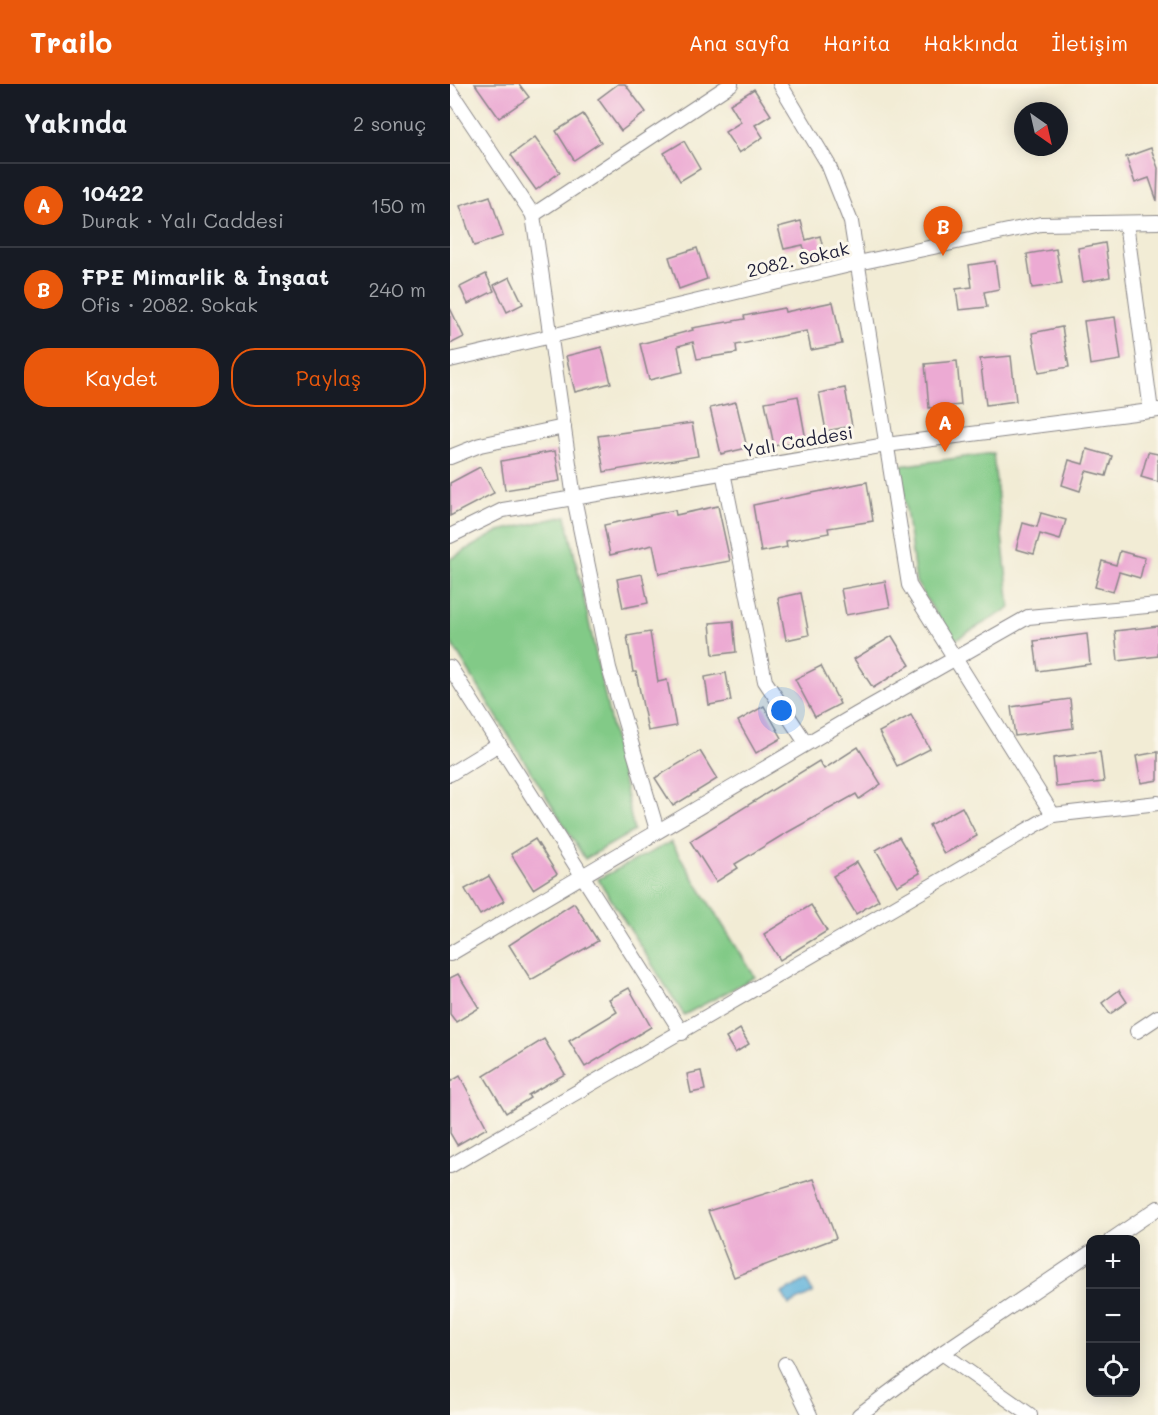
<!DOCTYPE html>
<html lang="tr">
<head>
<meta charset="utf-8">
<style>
  body { margin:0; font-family:Mali,sans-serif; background:#242831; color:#f1f3f6 }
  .controls { position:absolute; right:18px; bottom:18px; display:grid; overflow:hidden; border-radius:12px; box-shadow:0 3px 15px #0003 }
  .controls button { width:54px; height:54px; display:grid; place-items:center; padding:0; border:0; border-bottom:2px solid #363941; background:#171b24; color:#f1f3f6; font:30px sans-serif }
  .compass { position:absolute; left:564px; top:18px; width:54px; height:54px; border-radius:50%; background:#171b24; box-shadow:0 3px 15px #0003; rotate:146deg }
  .you { position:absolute; left:332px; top:627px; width:21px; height:21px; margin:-15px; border:4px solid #fff; border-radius:50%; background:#1a73e8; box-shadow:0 0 0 9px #1a73e833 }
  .badge { display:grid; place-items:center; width:39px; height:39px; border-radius:50%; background:#ea580c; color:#fff; font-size:20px; font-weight:700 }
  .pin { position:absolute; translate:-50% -50px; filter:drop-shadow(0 2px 3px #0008) }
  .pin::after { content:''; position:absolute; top:32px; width:21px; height:18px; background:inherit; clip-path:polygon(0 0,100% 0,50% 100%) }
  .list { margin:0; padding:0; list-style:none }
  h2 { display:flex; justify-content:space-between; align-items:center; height:78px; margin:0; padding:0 24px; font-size:26px }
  h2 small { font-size:20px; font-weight:400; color:#9ea1a6 }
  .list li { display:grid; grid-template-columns:39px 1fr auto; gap:18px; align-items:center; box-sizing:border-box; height:84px; padding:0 24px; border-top:2px solid #363941 }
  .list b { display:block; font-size:22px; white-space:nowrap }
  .list p { margin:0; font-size:20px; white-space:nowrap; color:#9ea1a6 }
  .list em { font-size:20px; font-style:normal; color:#9ea1a6 }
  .actions { display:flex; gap:12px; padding:18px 24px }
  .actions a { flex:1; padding:14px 0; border:2px solid #ea580c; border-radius:24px; text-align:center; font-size:21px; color:#ea580c }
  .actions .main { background:#ea580c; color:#fff }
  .icon { flex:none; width:33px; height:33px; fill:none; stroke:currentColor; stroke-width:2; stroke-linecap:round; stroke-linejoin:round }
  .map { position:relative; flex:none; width:708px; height:1331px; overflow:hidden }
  header { display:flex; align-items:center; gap:36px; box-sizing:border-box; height:84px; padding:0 30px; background:#ea580c; color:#fff }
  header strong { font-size:28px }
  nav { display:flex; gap:33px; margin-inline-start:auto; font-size:21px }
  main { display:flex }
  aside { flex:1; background:#171b24 }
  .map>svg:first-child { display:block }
</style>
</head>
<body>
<header>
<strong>Trailo</strong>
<nav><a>Ana sayfa</a><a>Harita</a><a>Hakkında</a><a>İletişim</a></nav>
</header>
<main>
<aside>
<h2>Yakında<small>2 sonuç</small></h2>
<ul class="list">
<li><span class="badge">A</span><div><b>10422</b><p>Durak · Yalı Caddesi</p></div><em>150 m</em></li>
<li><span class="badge">B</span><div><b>FPE Mimarlik &amp; İnşaat</b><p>Ofis · 2082. Sokak</p></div><em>240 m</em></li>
</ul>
<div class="actions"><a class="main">Kaydet</a><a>Paylaş</a></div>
</aside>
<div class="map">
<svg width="708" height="1331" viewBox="0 0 708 1331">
  <rect width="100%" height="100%" fill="#fbf7ec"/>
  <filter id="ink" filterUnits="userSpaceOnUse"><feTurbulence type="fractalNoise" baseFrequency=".0167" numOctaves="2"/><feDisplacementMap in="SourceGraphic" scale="12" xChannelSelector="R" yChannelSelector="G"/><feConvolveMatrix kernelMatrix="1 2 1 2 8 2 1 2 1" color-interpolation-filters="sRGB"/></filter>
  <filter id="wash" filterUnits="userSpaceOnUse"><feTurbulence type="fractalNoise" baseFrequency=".008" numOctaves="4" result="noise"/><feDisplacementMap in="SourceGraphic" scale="24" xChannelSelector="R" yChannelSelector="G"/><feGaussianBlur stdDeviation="1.35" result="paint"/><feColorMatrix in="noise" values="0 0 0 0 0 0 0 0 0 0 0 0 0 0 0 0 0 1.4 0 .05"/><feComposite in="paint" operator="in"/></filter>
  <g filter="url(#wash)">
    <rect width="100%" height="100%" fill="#f2ecd5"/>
    <!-- green -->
    <g fill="#82ca87" stroke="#527661" stroke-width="1.5">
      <polygon points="543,369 560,524 503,557 466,498 450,382"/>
      <polygon points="116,432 184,747 135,775 0,557 0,475 49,447"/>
      <polygon points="221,758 305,893 234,931 148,795"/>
    </g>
    <!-- water -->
    <polygon fill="#5db1d9" stroke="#406a8a" stroke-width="1.5" points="356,1196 363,1209 339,1221 332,1209"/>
    <g id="blocks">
      <!-- building -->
      <g fill="#ecaad3">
        <polygon points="25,0 69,0 79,13 49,34"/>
        <polygon points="168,0 175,0 196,28 171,47 148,15"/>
        <polygon points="304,5 321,31 305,41 313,53 289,69 275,48 291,38 280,20"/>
        <polygon points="133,30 151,58 124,76 106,47"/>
        <polygon points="85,53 110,88 86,106 61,71"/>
        <polygon points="234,57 250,85 230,97 214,69"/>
        <polygon points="701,64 708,84 707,117 699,94 685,99 676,73"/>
        <polygon points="40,112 53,152 24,162 10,122"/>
        <polygon points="351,137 356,156 370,152 375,172 357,176 353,161 334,165 328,143"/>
        <polygon points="655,159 660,193 633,198 628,164"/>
        <polygon points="247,164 257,195 229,205 219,173"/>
        <polygon points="606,165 612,200 582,204 577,170"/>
        <polygon points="545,177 549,205 534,208 537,223 509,226 506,205 522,203 519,181"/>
        <polygon points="36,190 44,207 18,220 10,203"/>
        <polygon points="60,193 73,220 57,228 44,201"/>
        <polygon points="383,218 392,260 361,266 357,247 286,261 287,269 247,275 243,258 228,262 233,288 199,296 190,260 243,246 242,244 295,235 294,232 334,224 335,228"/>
        <polygon points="0,224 14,253 0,260"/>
        <polygon points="665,233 671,276 640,281 634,237"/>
        <polygon points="612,243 619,283 589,288 582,249"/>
        <polygon points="152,263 161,299 125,308 116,272"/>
        <polygon points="561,272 566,317 536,321 530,275"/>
        <polygon points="507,277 511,321 479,324 475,280"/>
        <polygon points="395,304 402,342 376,347 369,309"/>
        <polygon points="348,312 356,356 324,362 315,318"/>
        <polygon points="286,318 297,364 271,370 260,324"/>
        <polygon points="242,339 248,372 154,388 148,352"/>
        <polygon points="637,365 662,372 656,392 636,387 630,407 612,401 619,376 633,380"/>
        <polygon points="105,367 110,397 55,406 51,377"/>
        <polygon points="698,368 708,370 708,398 691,393"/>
        <polygon points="30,383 44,409 0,432 0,399"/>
        <polygon points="417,398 423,437 378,444 379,449 336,457 337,463 311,468 303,421"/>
        <polygon points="268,422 280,477 209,490 203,461 160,471 154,441 225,426 226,431"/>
        <polygon points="591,429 616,436 610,456 590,450 584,470 566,465 573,439 587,443"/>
        <polygon points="670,467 695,474 690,494 669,488 663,508 645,503 652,477 666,481"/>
        <polygon points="192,490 198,519 173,524 167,495"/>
        <polygon points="435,497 440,523 396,531 391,505"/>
        <polygon points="351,509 359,551 336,556 328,514"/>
        <polygon points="283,537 286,568 263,571 260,539"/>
        <polygon points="708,542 708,572 668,577 665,547"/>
        <polygon points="200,548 208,598 217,596 226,642 198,647 186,588 183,588 177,552"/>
        <polygon points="637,550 640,580 588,587 584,557"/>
        <polygon points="442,552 460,581 423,604 404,575"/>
        <polygon points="371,582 390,620 365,633 345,595"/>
        <polygon points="276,589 281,617 259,621 255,593"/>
        <polygon points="620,615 623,644 565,652 561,623"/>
        <polygon points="314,622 332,654 306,669 288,637"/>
        <polygon points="461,631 480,665 447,682 429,648"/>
        <polygon points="408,663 431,700 409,715 406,710 331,752 285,780 288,784 266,798 240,757 369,677 374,685"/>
        <polygon points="250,667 267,695 223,722 205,694"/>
        <polygon points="650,668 654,698 606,703 603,674"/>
        <polygon points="708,668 708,696 691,699 686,672"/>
        <polygon points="512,723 527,752 494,770 479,741"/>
        <polygon points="449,753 470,789 447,802 426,766"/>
        <polygon points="85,755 107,790 83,805 61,770"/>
        <polygon points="407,778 429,816 406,830 383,792"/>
        <polygon points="39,792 54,817 30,831 15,805"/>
        <polygon points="124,819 148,857 81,896 59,861"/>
        <polygon points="361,821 377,847 330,876 314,850"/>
        <polygon points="8,890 29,924 6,938 0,930 0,894"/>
        <polygon points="179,904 201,943 135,983 119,957 167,928 159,915"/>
        <polygon points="669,906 677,918 660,930 652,919"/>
        <polygon points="290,945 299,960 285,969 276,954"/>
        <polygon points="94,955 115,990 78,1011 80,1014 56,1029 34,992"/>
        <polygon points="251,987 255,1006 241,1009 237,990"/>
        <polygon points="10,992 37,1044 7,1061 0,1049 0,998"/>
        <polygon points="364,1095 386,1154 284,1193 258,1127"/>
      </g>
    </g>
  </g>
  <g filter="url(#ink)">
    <use href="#blocks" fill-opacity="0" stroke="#8a8788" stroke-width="1.5"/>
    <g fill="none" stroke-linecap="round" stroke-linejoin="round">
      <defs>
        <g id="minor">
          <polyline points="330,0 378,80 401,138 459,501 603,731"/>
          <polyline points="0,7 83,131 281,0"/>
          <polyline points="83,131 124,414 159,584 207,746"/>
          <polyline points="676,139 701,327"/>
          <polyline points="0,276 408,179 591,140 708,138"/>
          <polyline points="0,373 30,361 114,343"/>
          <polyline points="273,388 315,597 356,659"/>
          <polyline points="0,452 53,426 436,361 708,326"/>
          <polyline points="0,583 232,949"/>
          <polyline points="0,690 49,660"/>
          <polyline points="0,870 407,630 578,533 708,521"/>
          <polyline points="687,947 708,933"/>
          <polyline points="0,1082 603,731 708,719"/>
          <polyline points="661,1156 708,1124"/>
          <polyline points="335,1280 360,1331"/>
          <polyline points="409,1331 492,1269"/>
          <polyline points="580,1331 492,1269 640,1169"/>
        </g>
      </defs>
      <!-- minor casing -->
      <use href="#minor" stroke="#8a8788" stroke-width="16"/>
      <!-- minor -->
      <use href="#minor" stroke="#fff" stroke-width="14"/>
    </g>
  </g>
  <g text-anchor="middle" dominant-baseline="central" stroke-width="6" stroke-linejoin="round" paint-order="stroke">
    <!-- street labels -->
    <g font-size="18" fill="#22223b" stroke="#fbf7ec">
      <text transform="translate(348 175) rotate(-13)">2082. Sokak</text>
      <text transform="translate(348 357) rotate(-10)">Yalı Caddesi</text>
    </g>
  </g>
</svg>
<div class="controls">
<button>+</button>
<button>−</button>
<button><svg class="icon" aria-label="locate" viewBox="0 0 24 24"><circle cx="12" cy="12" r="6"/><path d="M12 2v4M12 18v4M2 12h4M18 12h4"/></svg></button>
</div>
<svg class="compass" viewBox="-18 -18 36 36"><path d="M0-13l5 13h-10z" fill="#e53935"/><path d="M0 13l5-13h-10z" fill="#9ea1a6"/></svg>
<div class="you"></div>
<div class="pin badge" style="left:495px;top:368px">A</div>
<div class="pin badge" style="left:493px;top:172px">B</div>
</div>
</main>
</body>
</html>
